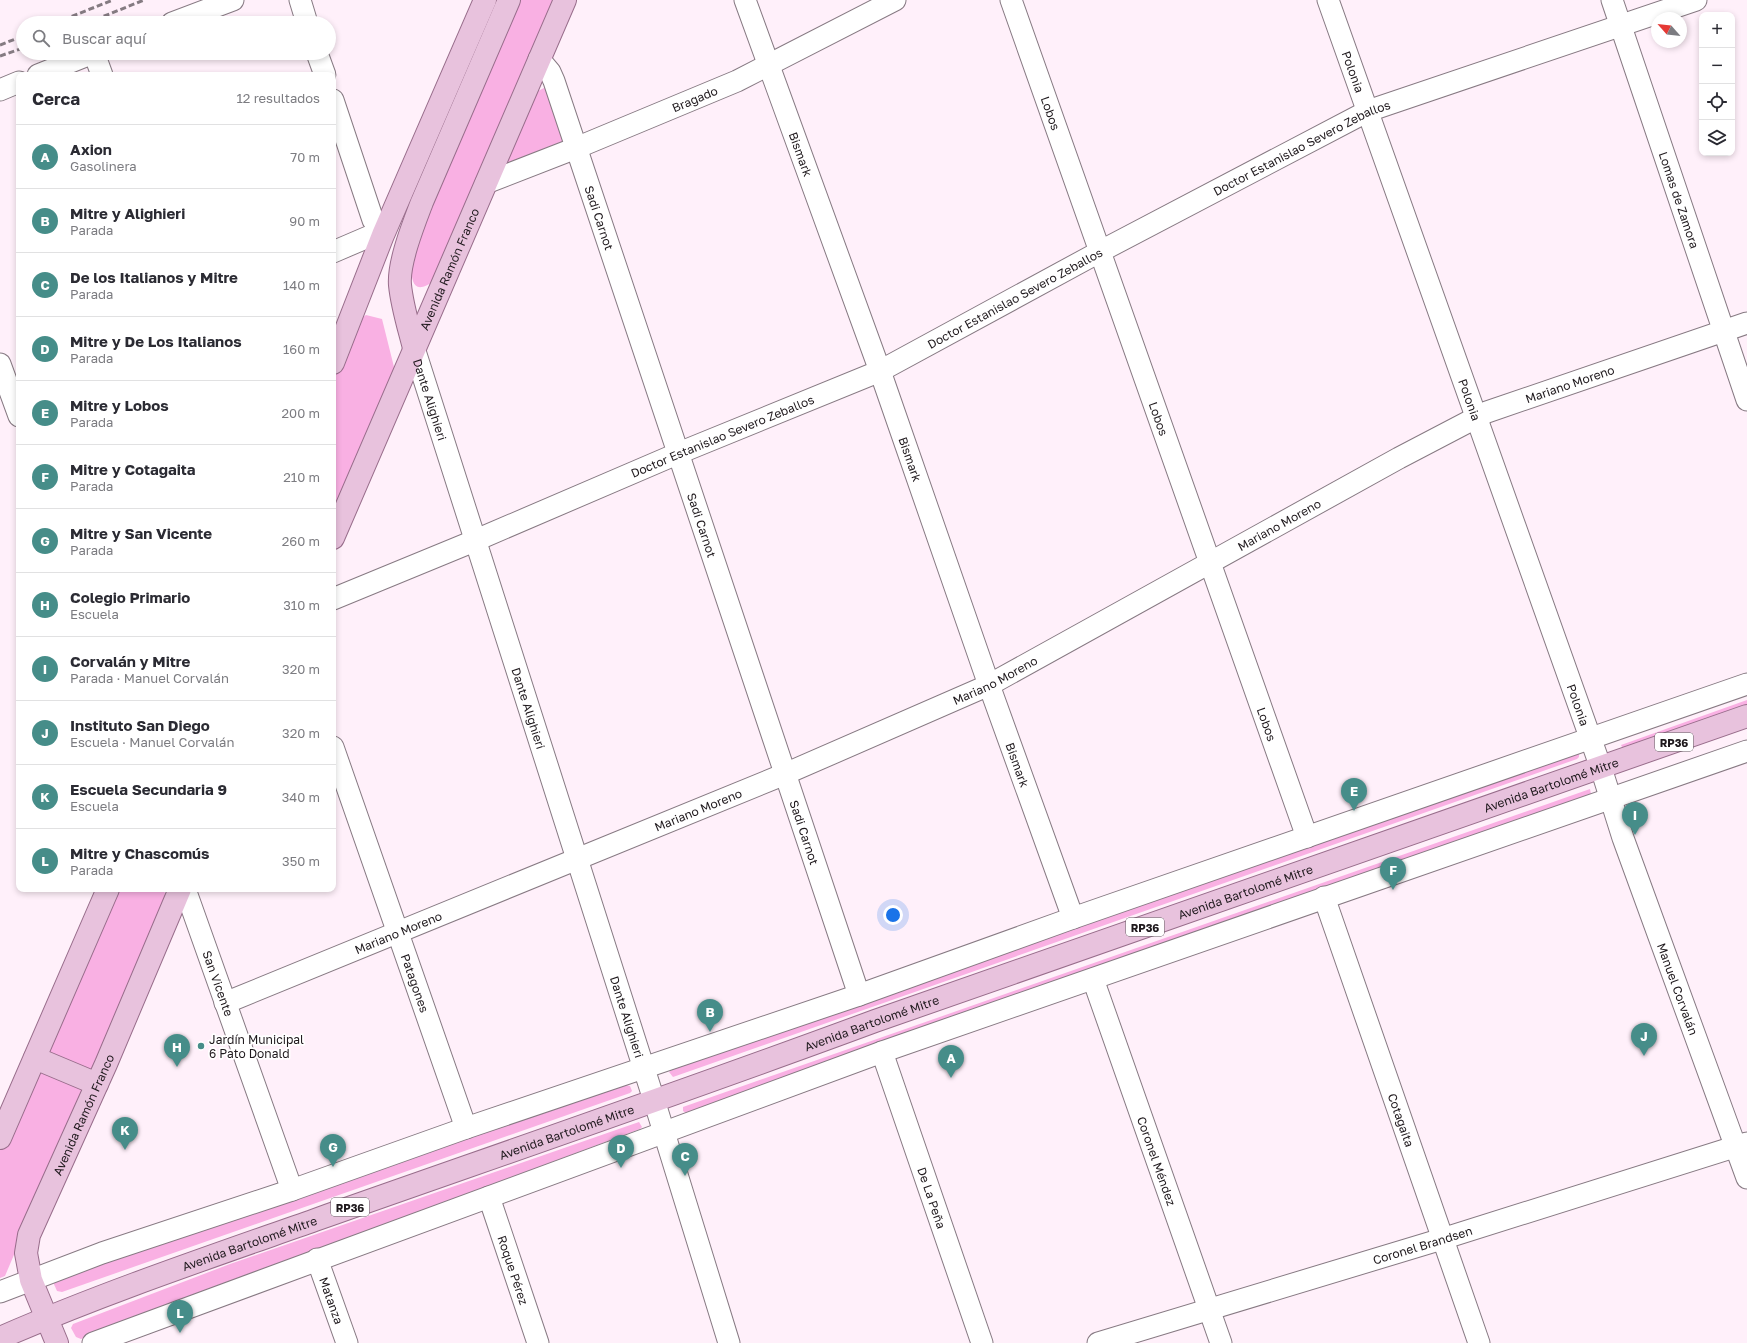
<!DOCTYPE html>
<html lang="es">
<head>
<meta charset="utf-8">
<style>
  body { margin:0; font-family:"Golos Text",sans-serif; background:#f7f7f7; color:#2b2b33 }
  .controls { position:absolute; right:12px; top:12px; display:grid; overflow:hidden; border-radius:8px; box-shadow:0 2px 6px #0003 }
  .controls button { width:36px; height:36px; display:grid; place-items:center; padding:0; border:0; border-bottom:1px solid #e1e1e2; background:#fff; color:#2b2b33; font:20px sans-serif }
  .compass { position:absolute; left:1651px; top:12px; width:36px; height:36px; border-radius:50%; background:#fff; box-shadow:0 2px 6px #0003; rotate:297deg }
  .you { position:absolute; left:893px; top:915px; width:14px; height:14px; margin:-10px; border:3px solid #fff; border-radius:50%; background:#1a73e8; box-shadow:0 0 0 6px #1a73e833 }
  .badge { display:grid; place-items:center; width:26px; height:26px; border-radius:50%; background:#468d89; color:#fff; font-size:13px; font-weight:700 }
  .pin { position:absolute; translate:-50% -33px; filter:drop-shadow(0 1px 2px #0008) }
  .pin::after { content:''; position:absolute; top:21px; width:14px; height:12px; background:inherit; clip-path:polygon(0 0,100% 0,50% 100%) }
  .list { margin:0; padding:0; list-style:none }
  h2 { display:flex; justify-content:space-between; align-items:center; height:52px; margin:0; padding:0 16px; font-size:17px }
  h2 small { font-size:13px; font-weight:400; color:#7c7c81 }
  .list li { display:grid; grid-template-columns:26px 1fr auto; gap:12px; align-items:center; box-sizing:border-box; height:64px; padding:0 16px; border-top:1px solid #e1e1e2 }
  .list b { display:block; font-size:15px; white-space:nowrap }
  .list p { margin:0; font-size:13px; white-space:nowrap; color:#7c7c81 }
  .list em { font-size:13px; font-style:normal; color:#7c7c81 }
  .icon { flex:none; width:22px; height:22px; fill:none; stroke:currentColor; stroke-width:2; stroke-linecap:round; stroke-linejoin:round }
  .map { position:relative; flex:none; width:1747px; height:1343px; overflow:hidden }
  .search { position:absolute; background:#fff; box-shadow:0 2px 6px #0003; left:16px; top:16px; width:320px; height:44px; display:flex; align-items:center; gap:10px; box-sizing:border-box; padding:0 14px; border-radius:22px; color:#7c7c81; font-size:15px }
  .panel { position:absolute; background:#fff; box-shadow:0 2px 6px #0003; left:16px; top:72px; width:320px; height:820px; border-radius:8px }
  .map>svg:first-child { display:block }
</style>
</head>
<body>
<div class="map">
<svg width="1747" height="1343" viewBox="0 0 1747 1343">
  <rect width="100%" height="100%" fill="#fff0fa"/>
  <!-- green -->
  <g fill="#f9b0e3">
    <path d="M515,0h42l-122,280c-27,21 -24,-9 -23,-27z"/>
    <polygon points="544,88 550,91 567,142 506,165 506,158 538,91"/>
    <polygon points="366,315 382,319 395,371 333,517 333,381 359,320"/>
    <polygon points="1747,700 1747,706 1624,751 1621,745"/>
    <polygon points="1575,753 1579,754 1579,757 1577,759 673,1077 669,1072 673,1069"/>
    <polygon points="1590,789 1591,794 686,1113 683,1111 683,1107"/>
    <polygon points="111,889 163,889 165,893 163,903 5,1276 0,1278 0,1150"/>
    <polygon points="626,1085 630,1086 632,1091 630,1093 62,1292 57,1291 53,1282 55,1278"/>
    <polygon points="639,1122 642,1127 640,1129 81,1339 76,1337 71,1328 73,1324 230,1264"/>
  </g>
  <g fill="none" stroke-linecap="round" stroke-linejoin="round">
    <defs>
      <g id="minor">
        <polyline points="300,0 307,23"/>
        <path id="s1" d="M745,0l135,371 109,314 84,233"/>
        <path id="s2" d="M1011,0l296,837"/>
        <path id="s3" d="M1328,0l273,768 22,70 124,340"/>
        <path id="s4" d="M1612,0l135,400"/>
        <polyline points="172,23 233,0"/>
        <polyline points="94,53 102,75"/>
        <polyline points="317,53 325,75"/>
        <path id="s5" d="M539,59l11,13 4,9 305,914"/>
        <polyline points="38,75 93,53"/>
        <polyline points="0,90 19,82"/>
        <polyline points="333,100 373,220 383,235 368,237 333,252"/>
        <path id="s6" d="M486,183l90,-35 161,-67 158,-81"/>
        <path id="s7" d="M414,348l240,752 75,243"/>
        <polyline points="0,364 19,416"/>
        <path id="s8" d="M333,599l141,-58 205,-88 201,-82 221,-120 267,-140 328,-111"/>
        <path id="s9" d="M333,747l133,381"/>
        <path id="s10" d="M185,889l107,301"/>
        <path id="s11" d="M1324,897l155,446"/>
        <path id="s12" d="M1093,979l128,364"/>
        <path id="s13" d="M225,1003l560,-229 204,-89 410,-227 88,-46 260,-89"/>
        <path id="s14" d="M882,1052l100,291"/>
        <path id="s15" d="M489,1197l49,146"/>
        <path id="s16" d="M317,1259l30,84"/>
        <polyline points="0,1292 102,1253 292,1190 466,1128 859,995 1073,918 1747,684"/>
        <polyline points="93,1343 882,1052 1747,751"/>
        <path id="s17" d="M1098,1343l344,-104 305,-96"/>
      </g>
      <g id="major">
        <path d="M414,348c-5,-20 -12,-42 -14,-63 -2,-22 14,-62 22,-83l87,-202"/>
        <polyline points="333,363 383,235 485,0"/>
        <path id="s18" d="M333,538l232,-538"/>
        <polyline points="35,1058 97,1084"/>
        <polyline points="0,1138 108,889"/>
        <path id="s19" d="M0,1338c103,-45 210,-81 315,-118 187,-66 374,-130 560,-199l872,-305"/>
        <path id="s20" d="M57,1343l-26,-63 -5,-27 3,-18 77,-171 74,-175"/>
      </g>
    </defs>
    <!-- minor casing -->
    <use href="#minor" stroke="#877a83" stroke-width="23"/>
    <!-- major casing -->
    <use href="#major" stroke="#986d8b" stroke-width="24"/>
    <!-- minor -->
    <use href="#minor" stroke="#fff" stroke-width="21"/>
    <!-- major -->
    <use href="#major" stroke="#e8c2dd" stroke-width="22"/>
    <!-- rail -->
    <g stroke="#857b82" stroke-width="3" stroke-dasharray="6 3" stroke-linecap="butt">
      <polyline points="55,23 113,0"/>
      <polyline points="87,23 144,0"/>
      <polyline points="0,45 23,36"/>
      <polyline points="0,56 23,48"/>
    </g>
  </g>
  <!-- markers -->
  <circle fill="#468d89" stroke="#fff" stroke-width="1.5" cx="201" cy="1046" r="4"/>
  <g text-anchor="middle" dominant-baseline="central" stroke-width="3.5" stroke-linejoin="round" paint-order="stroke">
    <!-- shield labels -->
    <g fill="#fff" stroke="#625e61" stroke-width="1">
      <rect x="1655" y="733" width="38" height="18" rx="3"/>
      <rect x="1126" y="918" width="38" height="18" rx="3"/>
      <rect x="331" y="1198" width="38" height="18" rx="3"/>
    </g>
    <g font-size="11" font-weight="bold" fill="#1f191d">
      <text x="1674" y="742">RP36</text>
      <text x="1145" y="927">RP36</text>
      <text x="350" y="1207">RP36</text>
    </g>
    <!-- street labels -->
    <g font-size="12" fill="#1f191d" stroke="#fff">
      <text stroke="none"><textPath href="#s3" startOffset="76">Polonia</textPath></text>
      <text stroke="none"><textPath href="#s6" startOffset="225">Bragado</textPath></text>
      <text stroke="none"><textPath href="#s2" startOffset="120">Lobos</textPath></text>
      <text stroke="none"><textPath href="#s8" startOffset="1070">Doctor Estanislao Severo Zeballos</textPath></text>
      <text stroke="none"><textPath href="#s1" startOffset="164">Bismark</textPath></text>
      <text stroke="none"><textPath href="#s4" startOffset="211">Lomas de Zamora</textPath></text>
      <text stroke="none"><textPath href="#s5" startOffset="171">Sadi Carnot</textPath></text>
      <text stroke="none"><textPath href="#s18" startOffset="293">Avenida Ramón Franco</textPath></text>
      <text stroke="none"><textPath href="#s8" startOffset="746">Doctor Estanislao Severo Zeballos</textPath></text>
      <text stroke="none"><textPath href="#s13" startOffset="1483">Mariano Moreno</textPath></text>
      <text stroke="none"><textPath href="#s3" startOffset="424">Polonia</textPath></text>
      <text stroke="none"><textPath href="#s7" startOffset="54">Dante Alighieri</textPath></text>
      <text stroke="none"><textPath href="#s2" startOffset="444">Lobos</textPath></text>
      <text stroke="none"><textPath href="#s8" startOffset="422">Doctor Estanislao Severo Zeballos</textPath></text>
      <text stroke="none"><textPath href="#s1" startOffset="488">Bismark</textPath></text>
      <text stroke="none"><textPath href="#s5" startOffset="495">Sadi Carnot</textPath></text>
      <text stroke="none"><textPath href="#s13" startOffset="1159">Mariano Moreno</textPath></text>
      <text stroke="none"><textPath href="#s13" startOffset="835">Mariano Moreno</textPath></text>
      <text stroke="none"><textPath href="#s3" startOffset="748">Polonia</textPath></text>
      <text stroke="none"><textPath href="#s7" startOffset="378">Dante Alighieri</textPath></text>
      <text stroke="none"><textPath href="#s2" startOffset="768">Lobos</textPath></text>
      <text stroke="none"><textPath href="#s1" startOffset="812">Bismark</textPath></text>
      <text stroke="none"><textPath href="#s19" startOffset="1647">Avenida Bartolomé Mitre</textPath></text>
      <text stroke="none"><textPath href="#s13" startOffset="511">Mariano Moreno</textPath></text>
      <text stroke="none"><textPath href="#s5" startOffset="819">Sadi Carnot</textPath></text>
      <text stroke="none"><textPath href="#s19" startOffset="1323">Avenida Bartolomé Mitre</textPath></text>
      <text stroke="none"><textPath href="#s13" startOffset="187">Mariano Moreno</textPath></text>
      <text stroke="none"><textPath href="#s10" startOffset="100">San Vicente</textPath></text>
      <text stroke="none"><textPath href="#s9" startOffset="250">Patagones</textPath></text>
      <text stroke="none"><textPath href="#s3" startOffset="1049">Manuel Corvalán</textPath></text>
      <text stroke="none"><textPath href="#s7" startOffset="702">Dante Alighieri</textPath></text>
      <text stroke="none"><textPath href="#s19" startOffset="927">Avenida Bartolomé Mitre</textPath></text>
      <text stroke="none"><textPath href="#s20" startOffset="246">Avenida Ramón Franco</textPath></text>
      <text stroke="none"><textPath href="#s11" startOffset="236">Cotagaita</textPath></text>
      <text stroke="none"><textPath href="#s19" startOffset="603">Avenida Bartolomé Mitre</textPath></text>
      <text stroke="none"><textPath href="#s12" startOffset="193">Coronel Méndez</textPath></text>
      <text stroke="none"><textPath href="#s14" startOffset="154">De La Peña</textPath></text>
      <text stroke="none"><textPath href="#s19" startOffset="267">Avenida Bartolomé Mitre</textPath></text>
      <text stroke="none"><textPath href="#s17" startOffset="339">Coronel Brandsen</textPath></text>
      <text stroke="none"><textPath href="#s15" startOffset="77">Roque Pérez</textPath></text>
      <text stroke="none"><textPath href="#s16" startOffset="44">Matanza</textPath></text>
    </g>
    <!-- poi labels -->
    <g font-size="12" fill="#1f191d" stroke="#fff" text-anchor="start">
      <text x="209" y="1039">Jardín Municipal<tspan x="209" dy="14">6 Pato Donald</tspan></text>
    </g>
  </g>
</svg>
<div class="controls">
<button>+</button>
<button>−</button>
<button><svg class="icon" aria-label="locate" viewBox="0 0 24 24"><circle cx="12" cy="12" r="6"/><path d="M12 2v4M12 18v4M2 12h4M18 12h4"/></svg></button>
<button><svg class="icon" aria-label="layers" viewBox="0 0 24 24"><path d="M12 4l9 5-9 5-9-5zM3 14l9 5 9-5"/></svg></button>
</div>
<svg class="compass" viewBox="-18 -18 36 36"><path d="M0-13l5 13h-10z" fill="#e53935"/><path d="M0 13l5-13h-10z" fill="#7c7c81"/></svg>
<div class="you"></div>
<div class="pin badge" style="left:951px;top:1078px">A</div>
<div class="pin badge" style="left:710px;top:1032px">B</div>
<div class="pin badge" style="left:685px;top:1176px">C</div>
<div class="pin badge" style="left:621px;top:1168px">D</div>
<div class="pin badge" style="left:1354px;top:811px">E</div>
<div class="pin badge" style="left:1393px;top:890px">F</div>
<div class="pin badge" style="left:333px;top:1167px">G</div>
<div class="pin badge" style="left:177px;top:1067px">H</div>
<div class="pin badge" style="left:1635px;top:835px">I</div>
<div class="pin badge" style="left:1644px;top:1056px">J</div>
<div class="pin badge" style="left:125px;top:1150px">K</div>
<div class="pin badge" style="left:180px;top:1333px">L</div>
<div class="search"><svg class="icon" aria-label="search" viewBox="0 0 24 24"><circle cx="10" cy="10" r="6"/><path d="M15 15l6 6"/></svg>Buscar aquí</div>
<section class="panel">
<h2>Cerca<small>12 resultados</small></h2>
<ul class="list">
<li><span class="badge">A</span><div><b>Axion</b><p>Gasolinera</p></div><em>70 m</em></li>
<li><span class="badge">B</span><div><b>Mitre y Alighieri</b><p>Parada</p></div><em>90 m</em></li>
<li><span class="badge">C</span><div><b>De los Italianos y Mitre</b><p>Parada</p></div><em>140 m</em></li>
<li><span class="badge">D</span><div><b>Mitre y De Los Italianos</b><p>Parada</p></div><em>160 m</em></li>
<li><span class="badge">E</span><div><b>Mitre y Lobos</b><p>Parada</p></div><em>200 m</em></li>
<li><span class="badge">F</span><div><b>Mitre y Cotagaita</b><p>Parada</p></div><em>210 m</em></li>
<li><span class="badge">G</span><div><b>Mitre y San Vicente</b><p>Parada</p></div><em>260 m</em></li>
<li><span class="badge">H</span><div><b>Colegio Primario</b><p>Escuela</p></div><em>310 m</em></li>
<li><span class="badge">I</span><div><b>Corvalán y Mitre</b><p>Parada · Manuel Corvalán</p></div><em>320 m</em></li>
<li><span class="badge">J</span><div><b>Instituto San Diego</b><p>Escuela · Manuel Corvalán</p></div><em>320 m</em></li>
<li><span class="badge">K</span><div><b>Escuela Secundaria 9</b><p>Escuela</p></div><em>340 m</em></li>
<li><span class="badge">L</span><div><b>Mitre y Chascomús</b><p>Parada</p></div><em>350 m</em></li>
</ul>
</section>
</div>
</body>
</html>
